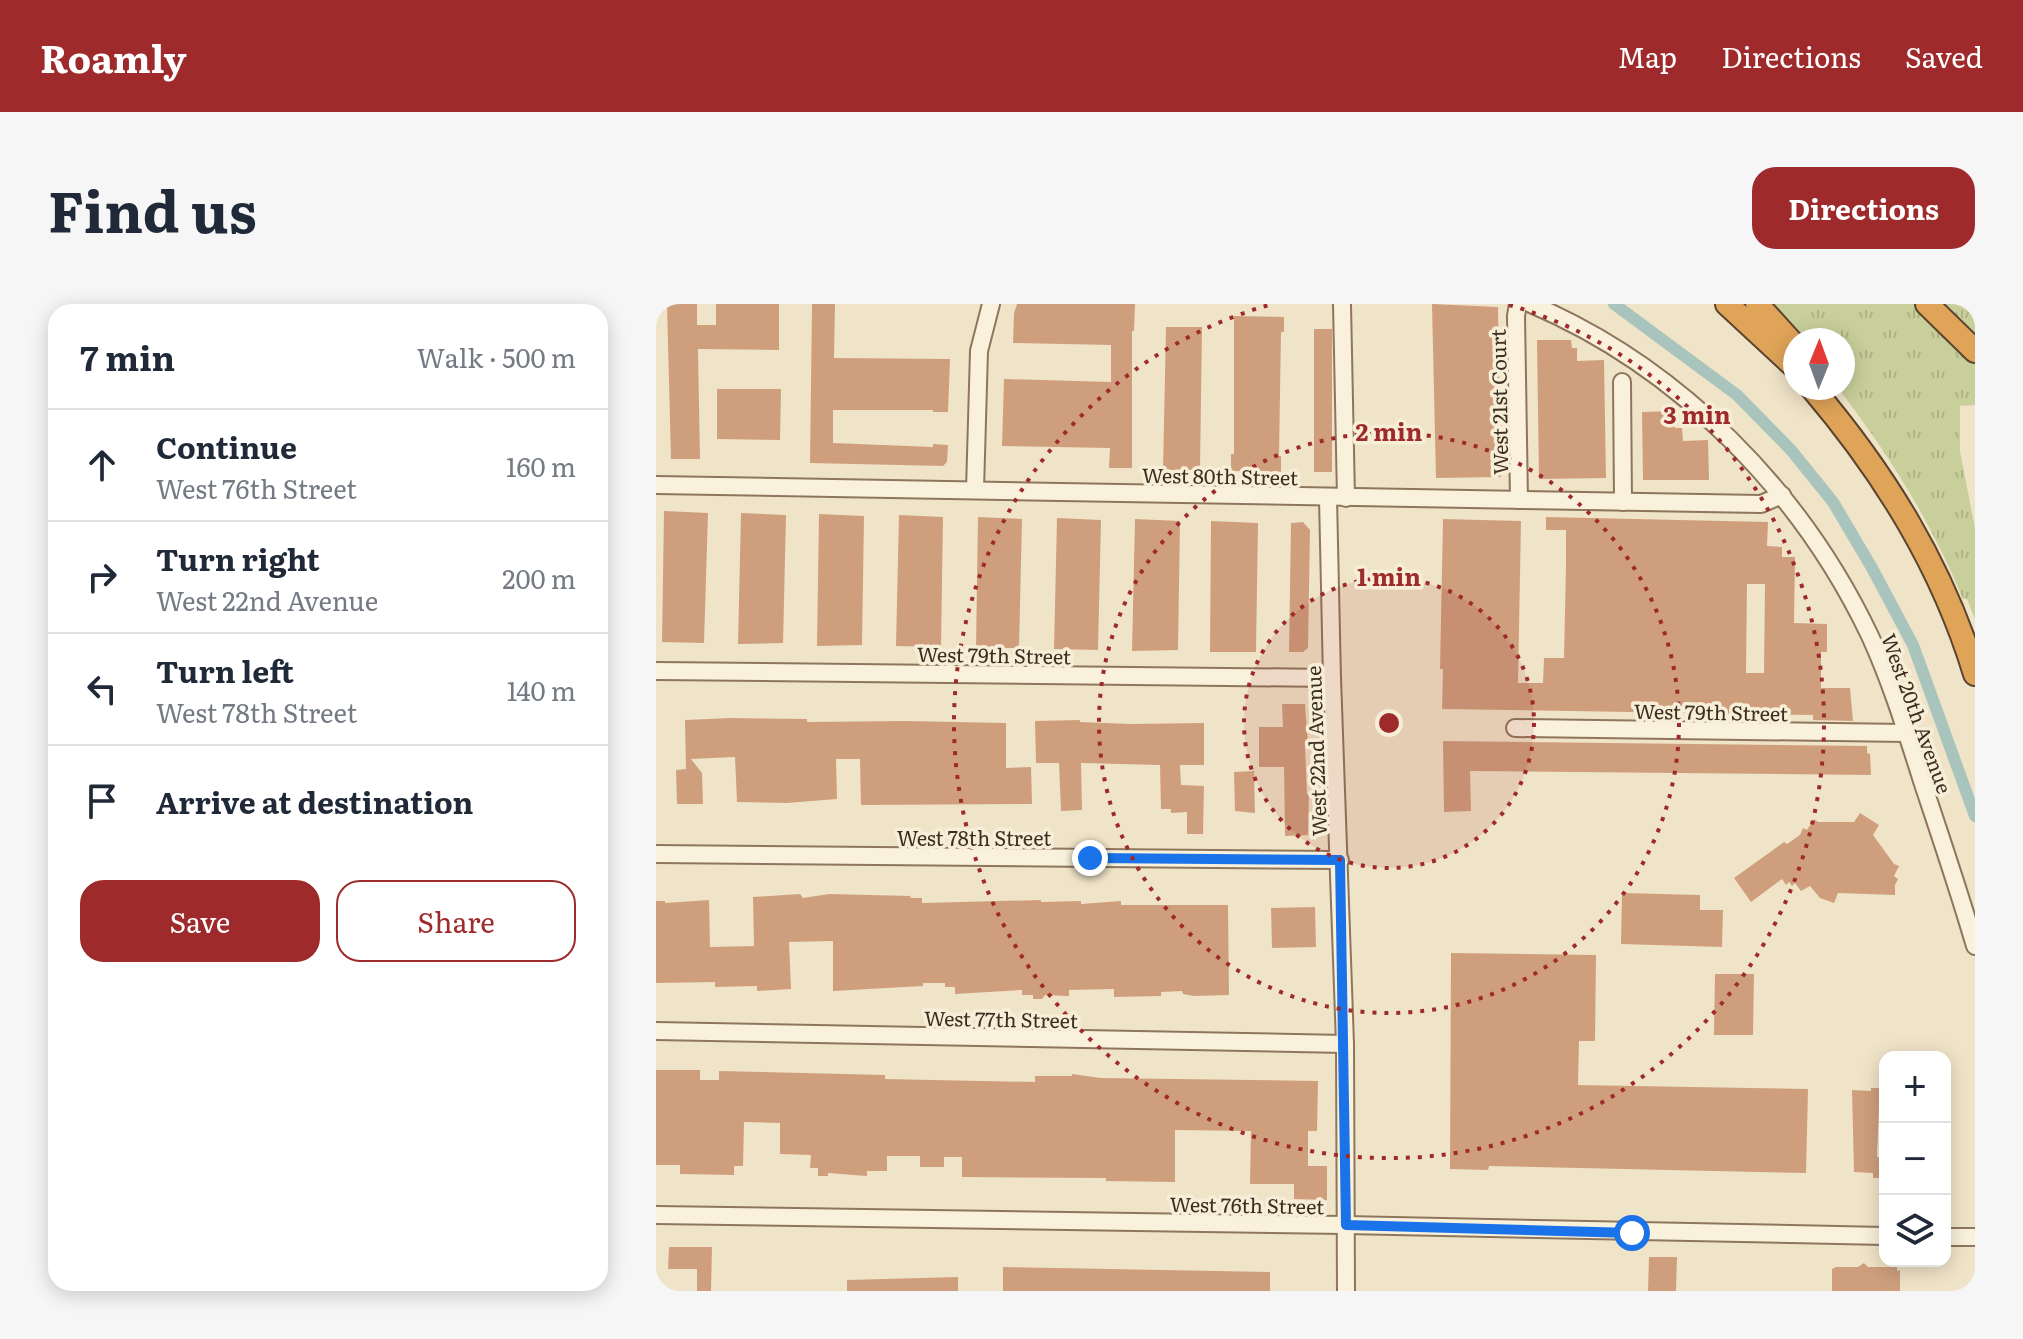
<!DOCTYPE html>
<html lang="en">
<head>
<meta charset="utf-8">
<style>
  body { margin:0; font-family:Literata,serif; background:#f6f6f7; color:#1f2937 }
  .controls { position:absolute; right:24px; bottom:24px; display:grid; overflow:hidden; border-radius:16px; box-shadow:0 4px 20px #0003 }
  .controls button { width:72px; height:72px; display:grid; place-items:center; padding:0; border:0; border-bottom:2px solid #e0e1e3; background:#fff; color:#1f2937; font:40px sans-serif }
  .compass { position:absolute; left:1127px; top:24px; width:72px; height:72px; border-radius:50%; background:#fff; box-shadow:0 4px 20px #0003; rotate:1deg }
  .stop { position:absolute; width:24px; height:24px; margin:-18px; border:6px solid #1a73e8; border-radius:50%; background:#fff }
  .stop.end { background:#1a73e8; border-color:#fff; box-shadow:0 2px 8px #0008 }
  .list { margin:0; padding:0; list-style:none }
  h2 { display:flex; justify-content:space-between; align-items:center; height:104px; margin:0; padding:0 32px; font-size:34px }
  h2 small { font-size:26px; font-weight:400; color:#747a83 }
  .list li { display:grid; grid-template-columns:52px 1fr auto; gap:24px; align-items:center; box-sizing:border-box; height:112px; padding:0 32px; border-top:2px solid #e0e1e3 }
  .list b { display:block; font-size:30px; white-space:nowrap }
  .list p { margin:0; font-size:26px; white-space:nowrap; color:#747a83 }
  .list em { font-size:26px; font-style:normal; color:#747a83 }
  .actions { display:flex; gap:16px; padding:24px 32px }
  .actions a { flex:1; padding:18px 0; border:2px solid #9e2a2b; border-radius:24px; text-align:center; font-size:28px; color:#9e2a2b }
  .actions .main { background:#9e2a2b; color:#fff }
  .icon { flex:none; width:44px; height:44px; fill:none; stroke:currentColor; stroke-width:2; stroke-linecap:round; stroke-linejoin:round }
  .map { position:relative; flex:none; width:1319px; height:987px; overflow:hidden; border-radius:24px }
  header { display:flex; align-items:center; gap:48px; box-sizing:border-box; height:112px; padding:0 40px; background:#9e2a2b; color:#fff }
  header strong { font-size:38px }
  nav { display:flex; gap:44px; margin-inline-start:auto; font-size:28px }
  .intro { display:flex; align-items:center; justify-content:space-between; box-sizing:border-box; height:192px; padding:0 48px }
  h1 { margin:0; font-size:56px }
  .button { padding:20px 36px; border-radius:24px; background:#9e2a2b; color:#fff; font-size:28px; font-weight:700 }
  main { display:flex; gap:48px; padding:0 48px }
  aside { flex:1; background:#fff; border-radius:24px; box-shadow:0 4px 20px #0003 }
  .map>svg:first-child { display:block }
</style>
</head>
<body>
<header>
<strong>Roamly</strong>
<nav><a>Map</a><a>Directions</a><a>Saved</a></nav>
</header>
<div class="intro"><h1>Find us</h1><a class="button">Directions</a></div>
<main>
<aside>
<h2>7 min<small>Walk · 500 m</small></h2>
<ul class="list">
<li><svg class="icon" aria-label="ahead" viewBox="0 0 24 24"><path d="M12 20V5M6 11l6-6 6 6"/></svg><div><b>Continue</b><p>West 76th Street</p></div><em>160 m</em></li>
<li><svg class="icon" aria-label="right" viewBox="0 0 24 24"><path d="M7 20v-9h11M14 6l5 5-5 5"/></svg><div><b>Turn right</b><p>West 22nd Avenue</p></div><em>200 m</em></li>
<li><svg class="icon" aria-label="left" viewBox="0 0 24 24"><path d="M17 20v-9H6M10 6l-5 5 5 5"/></svg><div><b>Turn left</b><p>West 78th Street</p></div><em>140 m</em></li>
<li><svg class="icon" aria-label="arrive" viewBox="0 0 24 24"><path d="M6 21V4h12l-3 4 3 4H6"/></svg><div><b>Arrive at destination</b></div></li>
</ul>
<div class="actions"><a class="main">Save</a><a>Share</a></div>
</aside>
<div class="map">
<svg width="1319" height="987" viewBox="0 0 1319 987">
  <defs>
    <pattern id="grass-tufts" width="24" height="20" patternUnits="userSpaceOnUse" patternTransform="scale(2)"><rect width="24" height="20" fill="#c9cf9b"/><path d="M3 7l-1-3M5 7V3M7 7l1-3M15 17l-1-3M17 17v-4M19 17l1-3" fill="none" stroke="#aeb285"/></pattern>
  </defs>
  <rect width="100%" height="100%" fill="#f0e4c8"/>
  <!-- grass -->
  <path fill="url(#grass-tufts)" d="M1112,0h207v101l-15,1v45l15,77v91l-8,-20h-4c-31,-76 -75,-146 -125,-211h5v-48h-44z"/>
  <g fill="none" stroke-linecap="round" stroke-linejoin="round">
    <!-- canal -->
    <polyline stroke="#a9c4bc" stroke-width="12" points="958,0 1081,91 1135,146 1177,198 1216,264 1257,341 1319,512"/>
  </g>
  <!-- building -->
  <g fill="#cf9f7d" fill-rule="evenodd">
    <polygon points="11,0 41,0 41,21 60,21 60,0 123,0 123,46 42,45 44,155 15,155"/>
    <polygon points="156,0 179,0 178,54 294,55 292,108 277,108 277,106 177,106 177,139 277,143 277,140 292,141 291,158 287,162 154,159"/>
    <polygon points="361,0 479,0 478,27 476,27 476,164 453,164 454,144 346,142 348,75 455,78 455,41 357,39 358,9"/>
    <polygon points="776,0 842,3 845,173 780,174"/>
    <polygon points="578,12 628,13 628,28 625,28 623,152 625,152 625,168 575,167 575,150 578,150"/>
    <polygon points="510,23 546,23 544,166 507,166"/>
    <rect x="658" y="25" width="18" height="143"/>
    <polygon points="881,36 915,36 916,44 921,44 921,57 948,56 950,174 883,175"/>
    <polygon points="61,85 125,85 124,136 61,135"/>
    <polygon points="1019,107 1019,124 1026,124 1027,137 1052,136 1053,176 987,176 986,108"/>
    <polygon points="8,207 52,209 48,339 6,338"/>
    <polygon points="85,209 130,211 127,339 82,340"/>
    <polygon points="163,210 208,212 206,341 161,342"/>
    <polygon points="243,211 287,213 285,343 240,342"/>
    <polygon points="322,213 366,215 363,344 320,344"/>
    <path d="M890,213l222,5 -1,24 15,1v10h13l-1,66 33,1v28h-6v36h29l3,33 -40,-1v-5l-371,-6 1,-40h-3l3,-150 78,2 -3,162h25l1,-25h20l2,-94v-34h-20zM1091,280h18l-1,89h-18z"/>
    <polygon points="401,214 445,216 442,346 398,345"/>
    <polygon points="479,215 524,217 522,346 476,347"/>
    <polygon points="555,217 602,219 600,348 554,348"/>
    <polygon points="647,218 654,226 652,344 647,348 633,348 635,219"/>
    <polygon points="626,400 649,400 652,440 649,441 651,490 653,490 652,531 629,532 628,463 603,463 603,423 627,423"/>
    <polygon points="75,414 151,415 151,418 250,417 350,419 350,464 375,463 376,500 205,501 204,455 180,455 181,495 131,499 81,498 79,453 35,455 46,469 47,500 21,500 20,466 30,465 29,416"/>
    <polygon points="424,416 424,418 474,420 548,419 548,461 524,461 525,481 548,482 547,530 531,530 531,508 515,509 515,505 505,505 504,461 425,459 426,506 405,507 403,459 380,459 379,417"/>
    <polygon points="787,437 1211,442 1211,449 1214,450 1215,471 814,467 815,507 788,508"/>
    <polygon points="598,467 599,509 579,507 578,468"/>
    <polygon points="1204,509 1223,521 1217,531 1238,560 1243,562 1238,572 1242,575 1239,581 1239,591 1182,589 1178,599 1164,594 1154,582 1145,587 1139,579 1136,582 1133,578 1130,581 1126,575 1095,598 1078,574 1128,538 1131,540 1144,531 1147,524 1151,526 1158,515 1162,518 1198,518"/>
    <polygon points="966,589 1044,591 1044,606 1067,606 1066,643 965,640"/>
    <polygon points="144,590 147,594 173,590 255,592 254,594 266,594 266,599 385,596 385,598 425,597 425,600 465,597 465,601 572,601 573,691 538,692 527,690 526,687 505,688 505,692 458,693 458,685 413,686 413,692 389,691 386,695 377,695 377,691 366,691 366,686 299,690 299,683 289,683 289,679 267,679 267,682 177,687 177,637 133,638 135,685 101,687 101,682 59,683 59,678 0,679 0,597 9,597 9,599 53,596 54,643 98,642 97,593"/>
    <polygon points="659,603 660,643 616,644 615,604"/>
    <polygon points="795,649 940,651 939,737 923,737 922,781 1152,785 1150,869 833,862 832,866 794,865"/>
    <polygon points="1059,670 1098,670 1097,731 1058,731"/>
    <polygon points="0,766 44,766 44,776 63,776 63,767 229,771 229,775 379,778 379,772 416,772 416,770 445,774 662,777 661,827 652,827 652,862 671,862 671,896 638,895 638,880 594,880 595,827 519,826 519,878 450,877 450,874 306,873 306,853 288,853 288,863 264,863 264,852 231,852 231,867 211,867 211,872 172,869 172,872 162,872 162,864 154,864 155,851 124,850 124,819 88,818 87,862 78,862 78,871 24,870 24,861 0,861"/>
    <polygon points="1215,784 1229,784 1229,805 1223,805 1221,848 1221,853 1229,853 1229,874 1217,874 1217,869 1198,868 1196,786 1215,787"/>
    <polygon points="13,943 56,943 55,987 41,987 41,965 12,965"/>
    <polygon points="993,953 1021,953 1020,987 992,987"/>
    <polygon points="1208,959 1212,963 1241,963 1241,967 1244,966 1244,987 1176,987 1176,965 1180,963 1202,963"/>
    <polygon points="347,963 614,968 614,987 347,987"/>
    <polygon points="302,973 302,987 191,987 191,976"/>
  </g>
  <g fill="none" stroke-linecap="round" stroke-linejoin="round">
    <defs>
      <g id="minor">
        <polyline points="686,0 690,194"/>
        <polyline points="862,0 860,12 863,196"/>
        <path d="M875,0c148,63 270,187 339,332 22,48 37,98 53,148 18,54 36,107 52,162"/>
        <polyline points="966,78 967,198"/>
        <polyline points="0,181 1105,200 1126,191"/>
        <polyline points="319,186 323,47 335,0"/>
        <polyline points="672,194 676,374 689,740 690,987"/>
        <polyline points="0,367 676,374"/>
        <polyline points="859,424 1251,429"/>
        <polyline points="0,550 684,556"/>
        <polyline points="0,727 689,740"/>
        <polyline points="0,911 690,921 1229,932"/>
        <polyline points="1289,933 1319,933"/>
      </g>
      <g id="highway">
        <polyline points="1071,0 1139,63"/>
        <polyline points="1101,0 1139,42"/>
        <polyline points="1271,0 1319,47"/>
        <path d="M1156,84c73,86 130,178 163,286"/>
      </g>
    </defs>
    <!-- minor casing -->
    <use href="#minor" stroke="#8d765c" stroke-width="20"/>
    <!-- highway casing -->
    <use href="#highway" stroke="#5b4430" stroke-width="26"/>
    <!-- minor -->
    <use href="#minor" stroke="#faf1dc" stroke-width="16"/>
    <!-- highway -->
    <use href="#highway" stroke="#e0a458" stroke-width="22"/>
  </g>
  <g fill="none" stroke-linecap="round" stroke-linejoin="round">
    <!-- route -->
    <polyline stroke="#1a73e8" stroke-width="10" points="434,554 684,556 690,921 976,929"/>
  </g>
  <!-- distance rings -->
  <circle cx="733" cy="419" r="145" fill="#9e2a2b" fill-opacity=".12"/>
  <g fill="none" stroke="#9e2a2b" stroke-width="4" stroke-dasharray="4 8">
    <circle cx="733" cy="419" r="145"/>
    <circle cx="733" cy="419" r="290"/>
    <path d="M853 1A435 435 0 1 1 613 1"/>
  </g>
  <g text-anchor="middle" dominant-baseline="central" stroke-width="7" stroke-linejoin="round" paint-order="stroke">
    <!-- street labels -->
    <g font-size="20" fill="#3d2e20" stroke="#f7eed8">
      <text transform="translate(842 98) rotate(-91)">West 21st Court</text>
      <text transform="translate(564 171) rotate(1)">West 80th Street</text>
      <text transform="translate(338 350) rotate(1)">West 79th Street</text>
      <text transform="translate(1055 407) rotate(1)">West 79th Street</text>
      <text transform="translate(1262 409) rotate(70)">West 20th Avenue</text>
      <text transform="translate(659 447) rotate(-92)">West 22nd Avenue</text>
      <text x="318" y="533">West 78th Street</text>
      <text transform="translate(345 714) rotate(1)">West 77th Street</text>
      <text transform="translate(591 900) rotate(1)">West 76th Street</text>
    </g>
  </g>
  <circle cx="733" cy="419" r="12" fill="#9e2a2b" stroke="#f7eed8" stroke-width="4"/>
  <g font-size="24" text-anchor="middle" font-weight="bold" fill="#9e2a2b" stroke="#f7eed8" stroke-width="7" stroke-linejoin="round" paint-order="stroke">
    <text x="1041" y="120">3 min</text>
    <text x="733" y="137">2 min</text>
    <text x="733" y="282">1 min</text>
  </g>
</svg>
<div class="controls">
<button>+</button>
<button>−</button>
<button><svg class="icon" aria-label="layers" viewBox="0 0 24 24"><path d="M12 4l9 5-9 5-9-5zM3 14l9 5 9-5"/></svg></button>
</div>
<svg class="compass" viewBox="-18 -18 36 36"><path d="M0-13l5 13h-10z" fill="#e53935"/><path d="M0 13l5-13h-10z" fill="#747a83"/></svg>
<div class="stop" style="left:976px;top:929px"></div>
<div class="stop end" style="left:434px;top:554px"></div>
</div>
</main>
</body>
</html>
